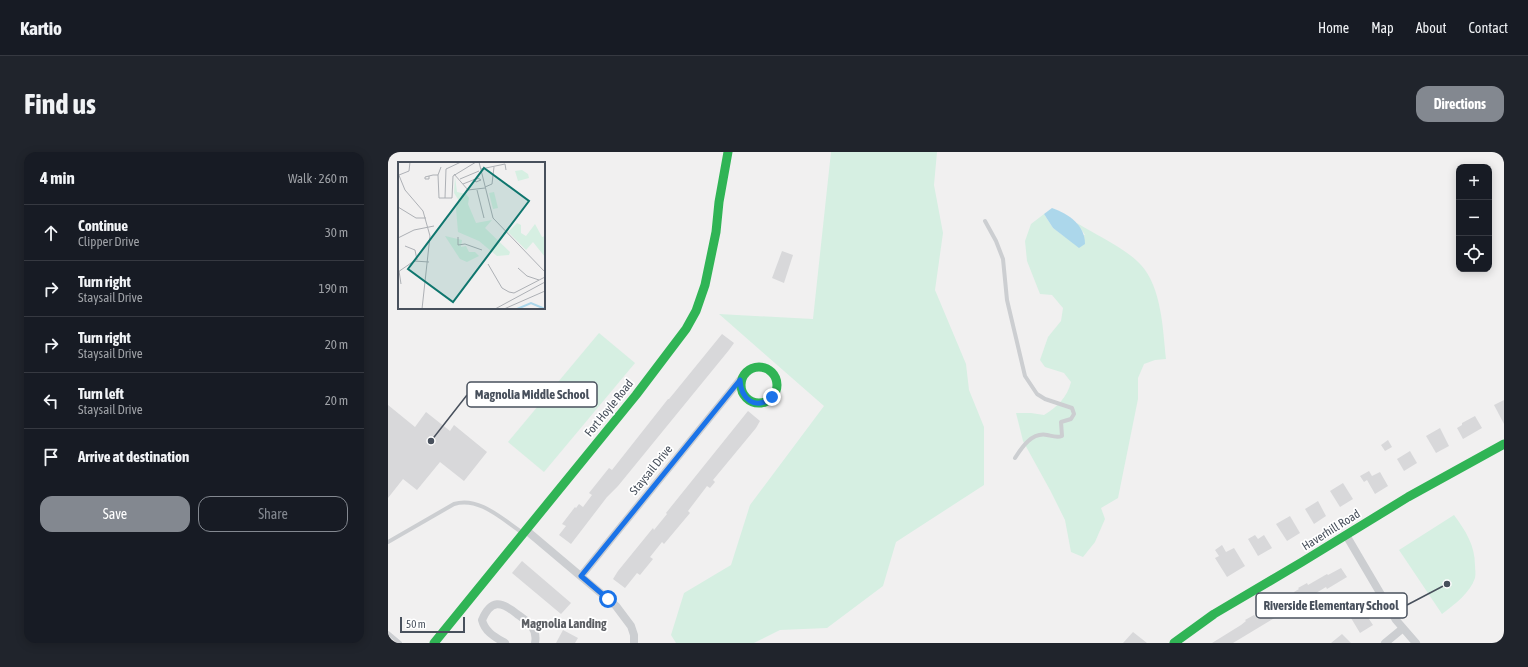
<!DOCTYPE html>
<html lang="en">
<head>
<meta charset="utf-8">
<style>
  body { margin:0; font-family:"Asap Condensed",sans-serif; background:#20242c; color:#f1f3f6 }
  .controls { position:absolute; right:12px; top:12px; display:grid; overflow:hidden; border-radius:8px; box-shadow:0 2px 10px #0003 }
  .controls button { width:36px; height:36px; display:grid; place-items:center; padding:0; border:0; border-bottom:1px solid #363941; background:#171b24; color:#f1f3f6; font:20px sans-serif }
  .scale { position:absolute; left:12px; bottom:10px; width:65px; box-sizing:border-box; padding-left:4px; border:2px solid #48505c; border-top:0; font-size:11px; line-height:14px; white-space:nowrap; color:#48505c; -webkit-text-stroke:3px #fff; paint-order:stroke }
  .stop { position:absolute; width:12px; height:12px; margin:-9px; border:3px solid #1a73e8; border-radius:50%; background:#fff }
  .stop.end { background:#1a73e8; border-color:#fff; box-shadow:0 1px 4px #0008 }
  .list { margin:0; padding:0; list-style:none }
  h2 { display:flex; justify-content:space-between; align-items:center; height:52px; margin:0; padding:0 16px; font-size:17px }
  h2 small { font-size:13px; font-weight:400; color:#9ea1a6 }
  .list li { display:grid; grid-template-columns:26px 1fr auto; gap:12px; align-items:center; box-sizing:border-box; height:56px; padding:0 16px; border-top:1px solid #363941 }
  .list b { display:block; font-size:15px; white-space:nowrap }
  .list p { margin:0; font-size:13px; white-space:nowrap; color:#9ea1a6 }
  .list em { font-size:13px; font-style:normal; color:#9ea1a6 }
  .actions { display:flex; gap:8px; padding:12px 16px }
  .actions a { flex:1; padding:9px 0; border:1px solid #838890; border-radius:12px; text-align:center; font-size:14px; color:#838890 }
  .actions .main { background:#838890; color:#fff }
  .icon { flex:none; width:22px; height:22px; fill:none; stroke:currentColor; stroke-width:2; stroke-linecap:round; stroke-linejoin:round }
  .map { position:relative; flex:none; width:1116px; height:491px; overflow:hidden; border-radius:12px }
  header { display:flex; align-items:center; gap:24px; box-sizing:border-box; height:56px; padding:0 20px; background:#171b24; border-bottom:1px solid #363941 }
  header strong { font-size:19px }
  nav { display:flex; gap:22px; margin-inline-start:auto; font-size:14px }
  .intro { display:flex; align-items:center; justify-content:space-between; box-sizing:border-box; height:96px; padding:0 24px }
  h1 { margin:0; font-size:28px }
  .button { padding:10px 18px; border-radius:12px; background:#838890; color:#fff; font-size:14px; font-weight:700 }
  main { display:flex; gap:24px; padding:0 24px }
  aside { flex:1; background:#171b24; border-radius:12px; box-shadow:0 2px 10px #0003 }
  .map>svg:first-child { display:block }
</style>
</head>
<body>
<header>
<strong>Kartio</strong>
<nav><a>Home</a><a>Map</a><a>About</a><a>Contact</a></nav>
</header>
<div class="intro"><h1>Find us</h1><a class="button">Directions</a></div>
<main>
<aside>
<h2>4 min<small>Walk · 260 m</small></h2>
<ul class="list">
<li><svg class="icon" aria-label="ahead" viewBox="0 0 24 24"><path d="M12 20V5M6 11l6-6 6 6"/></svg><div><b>Continue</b><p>Clipper Drive</p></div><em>30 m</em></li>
<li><svg class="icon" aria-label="right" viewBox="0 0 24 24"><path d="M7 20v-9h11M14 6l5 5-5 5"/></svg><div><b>Turn right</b><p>Staysail Drive</p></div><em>190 m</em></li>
<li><svg class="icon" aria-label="right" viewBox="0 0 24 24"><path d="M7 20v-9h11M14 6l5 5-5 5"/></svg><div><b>Turn right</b><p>Staysail Drive</p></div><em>20 m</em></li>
<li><svg class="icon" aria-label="left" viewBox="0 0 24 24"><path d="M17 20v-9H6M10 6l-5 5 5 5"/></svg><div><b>Turn left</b><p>Staysail Drive</p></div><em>20 m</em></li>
<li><svg class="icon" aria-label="arrive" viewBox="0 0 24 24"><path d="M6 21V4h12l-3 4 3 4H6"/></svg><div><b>Arrive at destination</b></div></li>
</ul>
<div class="actions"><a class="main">Save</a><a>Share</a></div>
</aside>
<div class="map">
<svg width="1116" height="491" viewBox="0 0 1116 491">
  <rect width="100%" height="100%" fill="#f1f0f0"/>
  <!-- green -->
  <g fill="#d6efe2">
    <polygon points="443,0 549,0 546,33 555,81 547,138 578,212 581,238 596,275 596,333 508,390 495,434 439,476 392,478 366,491 288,491 283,483 296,441 343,413 362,353 436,254 331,162 425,167"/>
    <path d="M656,62l9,14 12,9 20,-2 -8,-12c19,12 50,26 64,42 21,23 22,66 25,94l-11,1 -11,4 -6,14v21l-20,99 -17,10 4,11 -10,23 -12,15 -12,-5 -6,-32 -15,-30 -27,-49 -7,-28h15l13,2c13,-8 23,-17 27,-33l-7,-9 -19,-6 -5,-7 8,-23 13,-16 2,-13 -11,-13 -12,-1 -13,-33 -2,-20 6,-17z"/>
    <polygon points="211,181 247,211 156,320 120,290"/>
    <path d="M1066,363c12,16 21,31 21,50 0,4 1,9 0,13 -5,15 -20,26 -33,36l-43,-64z"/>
  </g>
  <!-- water -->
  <path fill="#acd7eb" d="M664,56c17,6 33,17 33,36l-6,4 -26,-20 -9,-14z"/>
  <!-- building -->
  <g fill="#d8d8da">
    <polygon points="394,99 405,103 396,131 384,126"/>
    <polygon points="334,182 346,191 341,198 230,334 219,345 183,392 171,383 178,374 174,372 187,355 188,356 191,352 195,355 204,343 201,341 221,316 224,318 280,247 281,247 286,241"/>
    <polygon points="1116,248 1116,272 1106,253"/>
    <polygon points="0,253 27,275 38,260 62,279 66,273 99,300 76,329 52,310 29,338 15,327 0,346"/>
    <polygon points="360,259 372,269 368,276 325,328 327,330 322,336 319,334 300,359 302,361 276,392 274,390 262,405 265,407 252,423 249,421 237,436 225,427 230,419 265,376 266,378 279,362 278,361"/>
    <polygon points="1087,264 1094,276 1075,287 1069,276 1074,273 1074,271"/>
    <polygon points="1052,276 1061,294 1048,301 1038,284"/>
    <polygon points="1000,288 1004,295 997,299 993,293"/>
    <polygon points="1022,299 1029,311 1016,319 1009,307"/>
    <polygon points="981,319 984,324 992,320 1000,334 987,342 979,328 976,330 972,324"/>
    <polygon points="955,331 965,347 952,355 942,339"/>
    <polygon points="930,349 938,364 926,372 917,357"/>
    <polygon points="902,364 912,381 899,389 888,372"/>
    <polygon points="867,383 870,387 876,383 884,396 870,404 860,387"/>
    <polygon points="834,393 838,400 846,396 857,414 839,425 827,406 831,404 827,398"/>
    <polygon points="134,409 183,451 173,462 124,421"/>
    <polygon points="953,416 959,425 939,437 938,435 845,491 824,491 853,473 858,469 857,468 866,463 867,464 886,453 887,454 907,442 906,440 911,437 910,436 919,431 920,433 939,422 940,423"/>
    <polygon points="975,452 979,459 977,461 985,473 972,481 960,461"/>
    <polygon points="175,478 190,486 187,491 168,491"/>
    <polygon points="745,480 759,491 735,491"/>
    <polygon points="954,482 963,491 943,491"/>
  </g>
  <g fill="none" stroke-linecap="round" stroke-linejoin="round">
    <!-- lane -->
    <g stroke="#ccced1" stroke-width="4">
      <path d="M597,69l11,20 7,18 4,41 18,76 12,18 8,5 27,9 2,6 -3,5 -10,3 1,14c-5,2 -10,0 -15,-1 -15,-3 -25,12 -32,23"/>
      <path d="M0,390l66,-38c25,-8 49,16 69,29"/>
      <polyline points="0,481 12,491"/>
    </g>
    <!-- street -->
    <g stroke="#ccced1" stroke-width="8">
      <polyline points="138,378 228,454 243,474 246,483 246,491"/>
      <polyline points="958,383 1008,468 1028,491"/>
      <polyline points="193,424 352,228"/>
      <path d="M117,491c-10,-6 -20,-11 -23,-23 9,-21 19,-19 35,-6 11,8 21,14 18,29"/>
      <polyline points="997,491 1014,477"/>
    </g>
    <!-- fast -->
    <g stroke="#30b455" stroke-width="9">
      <circle cx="371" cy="233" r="18"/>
      <polyline points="46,491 248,243 298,177 308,159 317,133 328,80 331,50 340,0"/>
      <polyline points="786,491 826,462 914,410 1020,345 1116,292"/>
    </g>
  </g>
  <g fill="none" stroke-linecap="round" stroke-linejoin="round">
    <!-- route -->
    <path stroke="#1a73e8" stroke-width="5" d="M220,447l-27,-23 159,-196c1,19 15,31 32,17"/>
  </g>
  <g text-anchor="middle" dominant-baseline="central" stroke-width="3.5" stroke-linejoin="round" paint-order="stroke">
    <!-- street labels -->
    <g font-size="12" fill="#48505c" stroke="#fff">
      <text transform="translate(221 256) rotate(-51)">Fort Hoyle Road</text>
      <text transform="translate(263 318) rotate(-51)">Staysail Drive</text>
      <text transform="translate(943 378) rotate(-32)">Haverhill Road</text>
    </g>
    <!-- neighbourhood labels -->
    <g font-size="13" font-weight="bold" fill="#5c5f64" stroke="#fff">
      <text x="176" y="471">Magnolia Landing</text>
    </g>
  </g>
  <!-- overview -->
  <g transform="translate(10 10)">
    <rect width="147" height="147" fill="#f1f0f0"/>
    <path d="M124,8l6,4 1,4 -11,3 -3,-10zM57,15l2,15 9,2 3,4 -1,6 8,19 16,-3 -7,8 25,24 -1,3 -12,1 -18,-15 -21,-9 -2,-24 3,-7 -5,-8zM96,30l4,16 -5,1 -4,-16zM119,61l4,2v8l5,3 9,-12 7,13 3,-1v21l-12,-15 -7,8 -18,-18zM47,74l17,4 -1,7 5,-1 3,6h6l4,4 -12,6 -7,-3z" fill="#d6efe2"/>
    <path fill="none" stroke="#acd7eb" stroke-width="2" d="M119,147l14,-6 14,6"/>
    <path fill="none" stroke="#adb0b5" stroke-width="1" d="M81,0l14,56 52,54M43,5l-3,8 1,23h13l1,-22 23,-14M83,7l24,-5 1,6M0,11l7,17 18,21 7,25 -8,73M56,12l14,16 17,-2M1,13l10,-4 1,-9M31,14v3h-4v-2l8,-2h5M62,17l19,-8M65,22l15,-6 3,2 -5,2 -3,-3M87,25l7,-3 2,-17M79,28l7,28M47,36l1,-29 15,-7M0,45l18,11h10M60,75v8l7,-1 17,6M0,76l16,-8 20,-4M7,84l10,4 2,10M90,102l14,24 7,4 5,1 31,-16M120,106l9,8 12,4M1,109l2,13M0,110l16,-11 15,1M97,147l50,-27M106,147l41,-18"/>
    <path fill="#0f766e" fill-opacity="0.15" stroke="#0f766e" stroke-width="2" d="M86,6l45,33 -76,101 -45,-33z"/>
    <rect width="147" height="147" fill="none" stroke="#48505c" stroke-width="2"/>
  </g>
  <!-- callouts -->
  <path fill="none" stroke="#48505c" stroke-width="1.5" d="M43 289L79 243M1059 432L1019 453"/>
  <g fill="#48505c" stroke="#fff" stroke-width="1.5">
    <circle cx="43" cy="289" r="4"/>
    <circle cx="1059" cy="432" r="4"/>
  </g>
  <g fill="#fff" stroke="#48505c" stroke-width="1.5">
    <rect x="79" y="230" width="130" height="25" rx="4"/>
    <rect x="868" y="441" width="151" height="25" rx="4"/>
  </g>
  <g font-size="13" text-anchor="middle" font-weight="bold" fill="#48505c">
    <text x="144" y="247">Magnolia Middle School</text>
    <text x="943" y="458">Riverside Elementary School</text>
  </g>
</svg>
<div class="controls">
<button>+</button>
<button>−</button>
<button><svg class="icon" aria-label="locate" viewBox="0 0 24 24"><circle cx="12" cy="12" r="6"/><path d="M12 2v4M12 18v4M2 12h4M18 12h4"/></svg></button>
</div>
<div class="scale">50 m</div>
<div class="stop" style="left:220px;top:447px"></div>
<div class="stop end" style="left:384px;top:245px"></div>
</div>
</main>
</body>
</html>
